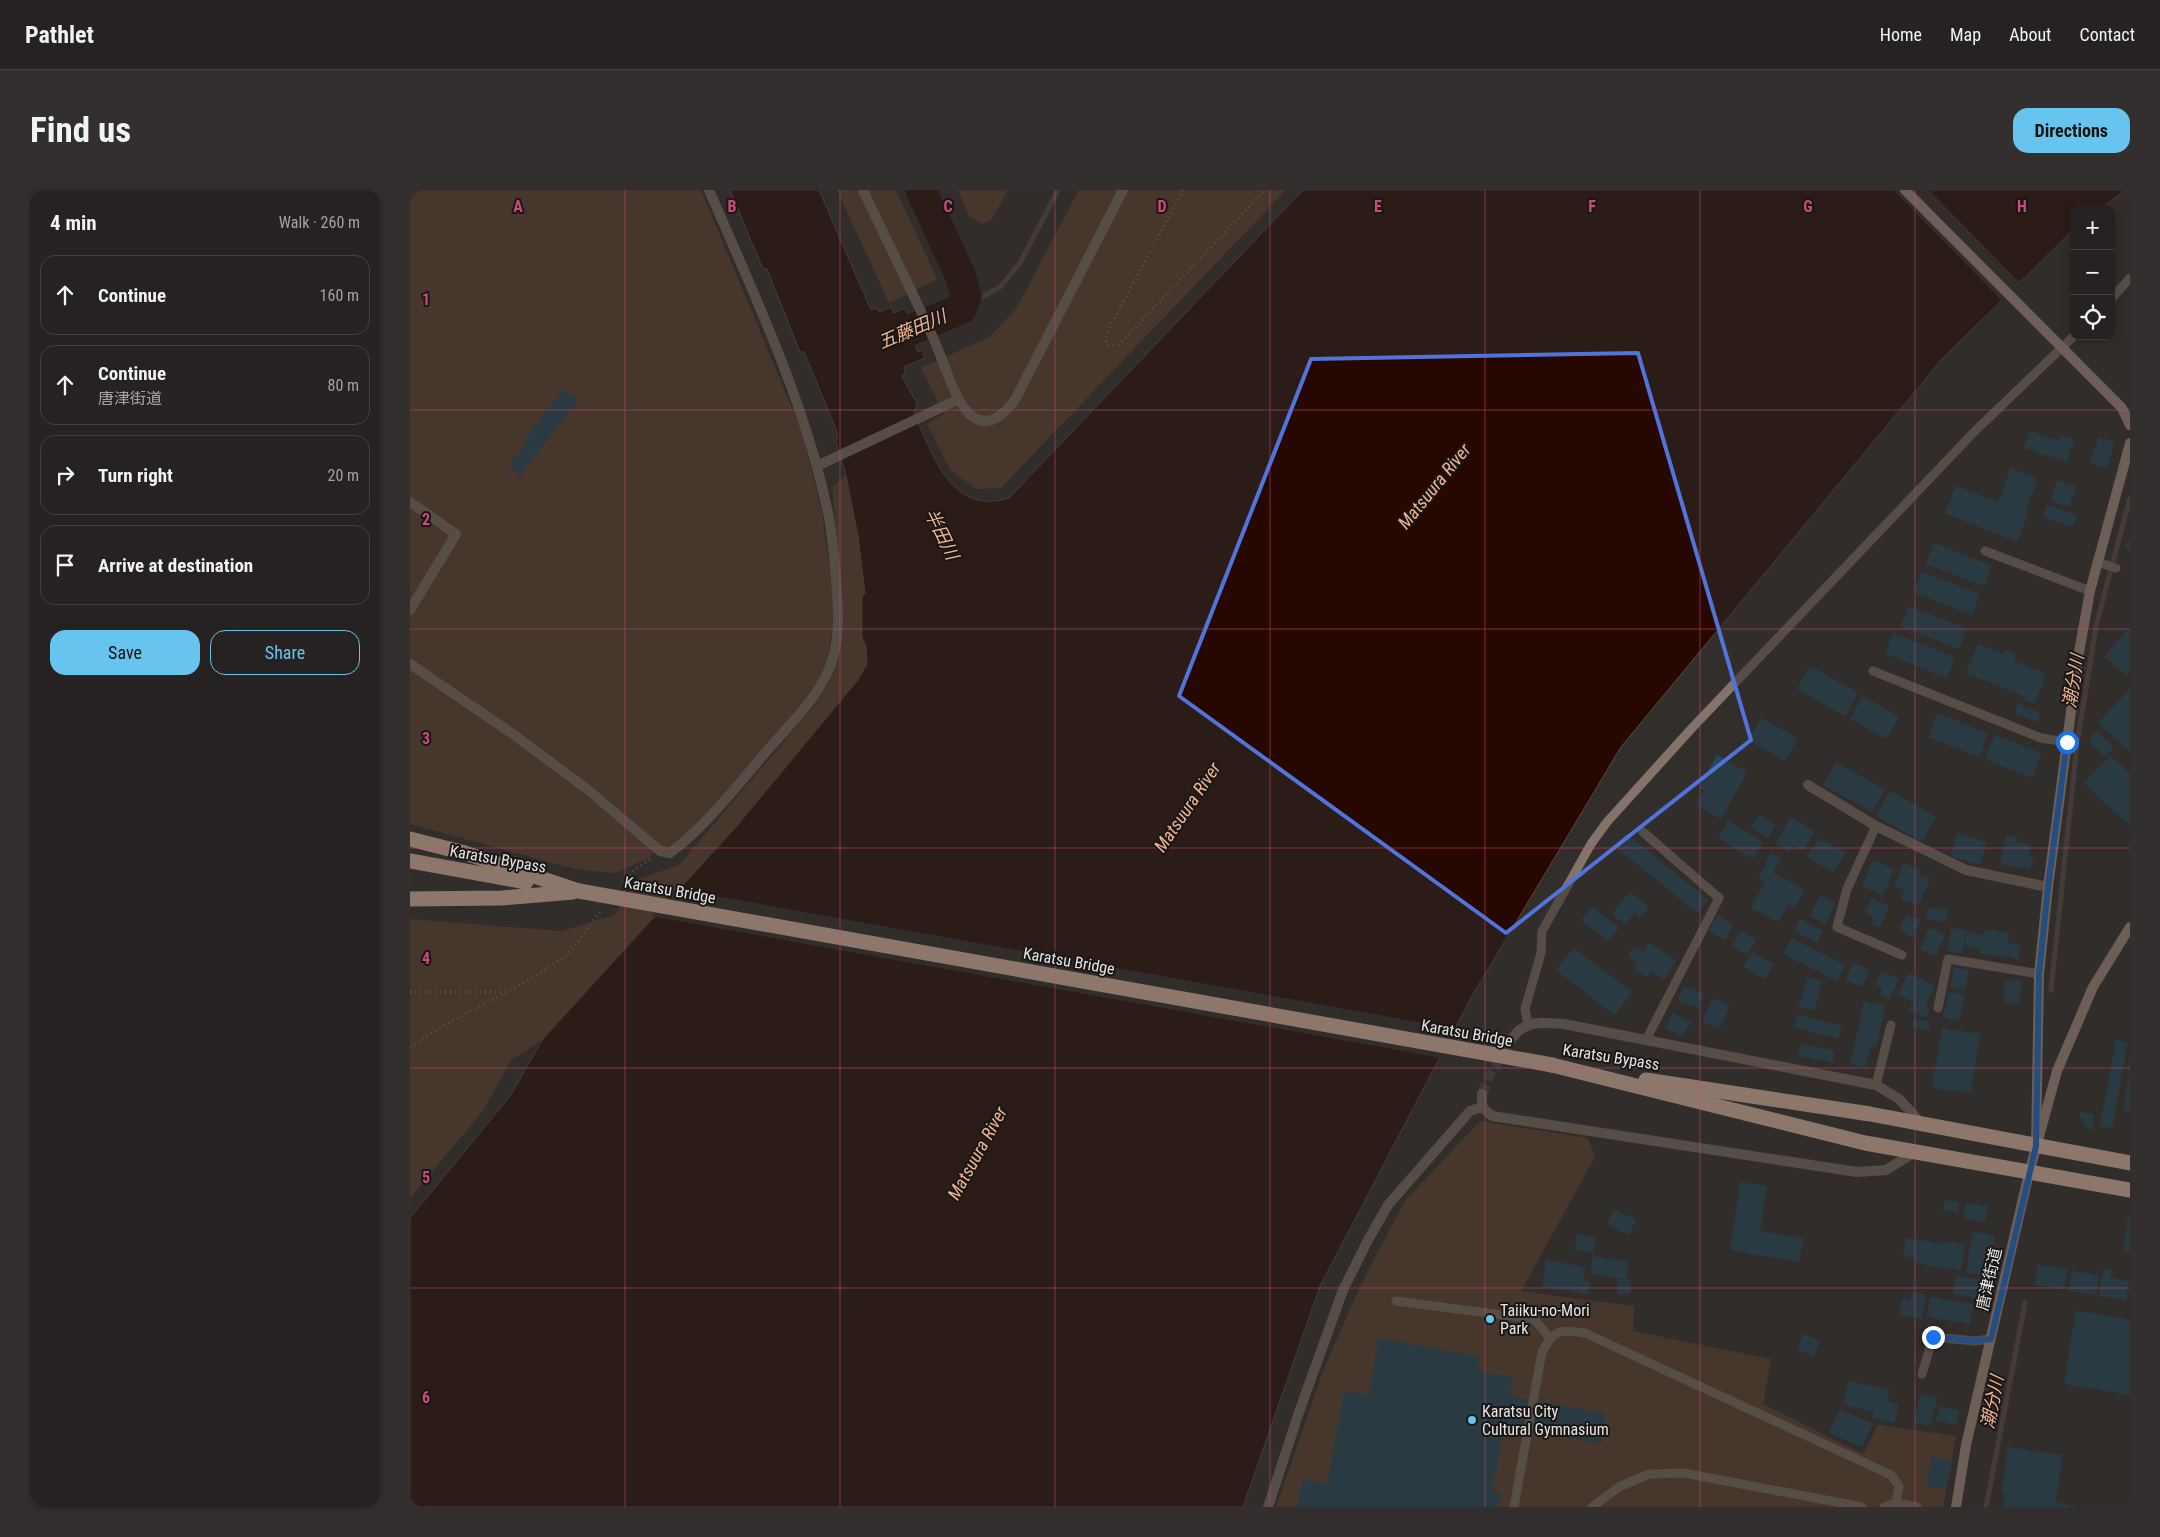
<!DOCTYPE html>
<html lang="en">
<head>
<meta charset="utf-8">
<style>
  body { margin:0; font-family:"Roboto Condensed","Noto Sans JP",sans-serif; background:#322f2e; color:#f1f3f6 }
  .controls { position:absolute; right:15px; top:15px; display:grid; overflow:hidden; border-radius:10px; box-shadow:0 2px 12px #0003 }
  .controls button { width:45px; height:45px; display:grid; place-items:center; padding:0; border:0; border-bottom:1px solid #423f3f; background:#262221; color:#f1f3f6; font:25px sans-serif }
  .stop { position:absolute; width:15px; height:15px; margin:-11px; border:4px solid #1a73e8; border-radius:50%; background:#fff }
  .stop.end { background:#1a73e8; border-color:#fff; box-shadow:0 1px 5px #0008 }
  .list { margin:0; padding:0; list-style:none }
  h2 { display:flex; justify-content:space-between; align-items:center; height:65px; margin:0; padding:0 20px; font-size:21px }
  h2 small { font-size:16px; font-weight:400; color:#a4a4a5 }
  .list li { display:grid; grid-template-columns:32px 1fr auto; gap:15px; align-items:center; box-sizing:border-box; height:80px; margin:0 10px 10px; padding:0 10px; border:1px solid #423f3f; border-radius:15px }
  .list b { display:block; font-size:19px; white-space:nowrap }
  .list p { margin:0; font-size:16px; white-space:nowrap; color:#a4a4a5 }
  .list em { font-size:16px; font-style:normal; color:#a4a4a5 }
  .actions { display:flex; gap:10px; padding:15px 20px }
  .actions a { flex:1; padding:11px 0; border:1px solid #67c4ef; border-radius:15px; text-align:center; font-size:18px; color:#67c4ef }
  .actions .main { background:#67c4ef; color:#111 }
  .icon { flex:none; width:28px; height:28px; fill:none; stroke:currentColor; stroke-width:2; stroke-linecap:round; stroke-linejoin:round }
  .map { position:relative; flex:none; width:1720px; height:1317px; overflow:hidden; border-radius:15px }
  header { display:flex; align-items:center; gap:30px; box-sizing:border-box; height:70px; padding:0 25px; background:#262221; border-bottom:1px solid #423f3f }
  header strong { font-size:24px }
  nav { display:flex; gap:28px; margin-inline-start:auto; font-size:18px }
  .intro { display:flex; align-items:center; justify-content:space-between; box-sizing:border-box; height:120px; padding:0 30px }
  h1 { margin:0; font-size:35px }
  .button { padding:12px 22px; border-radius:15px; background:#67c4ef; color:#111; font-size:18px; font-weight:700 }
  main { display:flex; gap:30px; padding:0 30px }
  aside { flex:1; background:#262221; border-radius:15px; box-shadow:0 2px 12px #0003 }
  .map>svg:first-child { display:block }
</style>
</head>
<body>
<header>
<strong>Pathlet</strong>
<nav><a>Home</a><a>Map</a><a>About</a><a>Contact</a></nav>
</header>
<div class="intro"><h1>Find us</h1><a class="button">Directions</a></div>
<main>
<aside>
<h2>4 min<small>Walk · 260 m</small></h2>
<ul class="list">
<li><svg class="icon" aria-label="ahead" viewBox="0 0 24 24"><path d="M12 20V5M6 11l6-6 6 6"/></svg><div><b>Continue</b></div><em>160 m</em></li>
<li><svg class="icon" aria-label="ahead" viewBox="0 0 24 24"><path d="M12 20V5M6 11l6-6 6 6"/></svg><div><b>Continue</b><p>唐津街道</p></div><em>80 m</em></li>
<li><svg class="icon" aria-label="right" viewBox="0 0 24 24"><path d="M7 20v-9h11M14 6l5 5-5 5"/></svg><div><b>Turn right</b></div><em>20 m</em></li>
<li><svg class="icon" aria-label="arrive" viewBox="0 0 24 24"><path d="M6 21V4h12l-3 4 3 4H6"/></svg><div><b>Arrive at destination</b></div></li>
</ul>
<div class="actions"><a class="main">Save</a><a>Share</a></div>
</aside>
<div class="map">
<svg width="1720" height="1317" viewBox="0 0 1720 1317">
  <rect width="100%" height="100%" fill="#322e2c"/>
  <!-- green -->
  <g fill="#61402d">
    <polygon points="0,0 291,0 392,242 412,322 423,404 422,436 418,470 411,487 396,512 291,630 260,658 246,657 240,667 206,683 169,680 0,634"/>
    <polygon points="427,0 486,0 527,89 479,113"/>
    <polygon points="548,0 598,0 582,29 573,34 559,26"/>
    <polygon points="669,0 876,0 591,298 566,299 540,280 517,234 534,224 511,178 579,147 606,119"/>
    <polygon points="436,285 448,346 455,403 452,408 452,447 456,456 457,474 447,491 326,637 132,850 101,870 73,921 0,1008 0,729 151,741 205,725 228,689 269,675 404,516 420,491 429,467 432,403 422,297"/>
    <polygon points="1070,931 1178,948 1185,967 1111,1101 1224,1116 1223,1141 1361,1169 1353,1214 1453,1264 1468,1235 1546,1246 1533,1317 866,1317 912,1184 951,1094 995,1011"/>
  </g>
  <!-- water -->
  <path fill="#260800" stroke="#604a44" d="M320,0h89l52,120 5,-2 3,4 12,-5 3,6 11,-5 14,32 -5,3 4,9 4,-2 3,8 -21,9 1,5 -3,4 15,28 -3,10c20,41 36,102 95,84l294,-308h822l-25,19h-26v20l-132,130 -321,388 -148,247 -153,292 -77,221h-833v-289l101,-123 31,-55 194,-213 121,-146 10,-17 -1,-18 -4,-9v-39l3,-5 -7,-57 -12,-61 -10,-33 2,-8 -34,-82h-4l-33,-83h-4z"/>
  <!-- pier -->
  <g fill="#322e2c">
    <polygon points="1483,0 1519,0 1611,94 1593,112"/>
    <polygon points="266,699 1047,839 1032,868 241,726"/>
  </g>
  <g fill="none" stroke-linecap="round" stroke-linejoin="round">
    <!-- stream -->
    <g stroke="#604a44" stroke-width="5">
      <polyline points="551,119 590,97 610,73 648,0"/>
      <polyline points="1641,800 1667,554 1686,436 1720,308"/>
      <polyline points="1576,1317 1615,1113"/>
    </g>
    <!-- river -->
    <polyline stroke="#260800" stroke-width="31" points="464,155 551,119 556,107 551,87 511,0"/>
  </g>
  <!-- building -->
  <g fill="#204b5f">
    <polygon points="153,199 168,210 110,285 99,276 116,254 113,251"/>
    <polygon points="1620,241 1649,251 1651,245 1664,250 1657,272 1614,258"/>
    <polygon points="1689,247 1705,252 1696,278 1680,273"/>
    <polygon points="1601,278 1628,289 1615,323 1618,324 1607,352 1535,323 1546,296 1588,312"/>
    <polygon points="1647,290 1666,296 1659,317 1640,310"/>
    <polygon points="1637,314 1667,326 1662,337 1632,326"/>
    <polygon points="1720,350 1720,361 1715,356"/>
    <polygon points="1524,353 1582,376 1574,396 1516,374"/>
    <polygon points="1512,382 1570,404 1562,425 1504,402"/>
    <polygon points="1499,416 1557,439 1549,459 1491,436"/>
    <polygon points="1718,440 1720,441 1720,481 1716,486 1694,466"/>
    <polygon points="1483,443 1545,467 1537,488 1475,463"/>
    <polygon points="1568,454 1593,464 1595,459 1607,464 1604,471 1636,484 1624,514 1612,509 1614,506 1556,483"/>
    <polygon points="1400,476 1448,503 1435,526 1387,499"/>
    <polygon points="1720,499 1720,562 1688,533"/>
    <polygon points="1453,506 1489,527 1476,549 1440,529"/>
    <polygon points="1608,514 1631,523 1627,532 1605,523"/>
    <polygon points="1527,523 1578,543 1569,567 1518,547"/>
    <polygon points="1351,528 1388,548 1375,571 1338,550"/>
    <polygon points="1687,541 1704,557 1695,567 1678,551"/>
    <polygon points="1585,545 1631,563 1622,588 1575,569"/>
    <polygon points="1307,565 1337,582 1311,629 1286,615 1294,601 1289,598"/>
    <polygon points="1700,565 1720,584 1720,636 1674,593"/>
    <polygon points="1426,572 1475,600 1462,622 1413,595"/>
    <polygon points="1480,601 1526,627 1512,652 1466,626"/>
    <polygon points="1349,625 1366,635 1358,648 1341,637"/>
    <polygon points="1381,627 1405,641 1393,661 1383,655 1378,662 1365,654"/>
    <polygon points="1318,631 1353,652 1343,669 1308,648"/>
    <polygon points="1547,643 1577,652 1570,675 1541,666"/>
    <polygon points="1217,644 1298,710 1287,723 1206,657"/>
    <polygon points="1596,645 1608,647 1607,652 1620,655 1618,666 1623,667 1620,680 1590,674"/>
    <polygon points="1409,648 1435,663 1423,682 1397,667"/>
    <polygon points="1361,663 1371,667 1363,683 1394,699 1385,718 1378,714 1369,732 1341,718 1355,692 1348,689"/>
    <polygon points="1463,670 1484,679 1473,705 1452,696"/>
    <polygon points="1494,673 1511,680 1509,685 1520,689 1508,716 1491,709 1495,701 1484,696"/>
    <polygon points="1219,702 1239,717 1231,727 1225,722 1215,735 1202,724"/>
    <polygon points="1410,705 1426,713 1415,734 1400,726"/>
    <polygon points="1462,708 1479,716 1470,738 1462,734 1464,728 1455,723"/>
    <polygon points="1182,716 1209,738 1198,751 1171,730"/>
    <polygon points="1518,717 1538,720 1536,732 1516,729"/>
    <polygon points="1496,724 1511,730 1503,747 1489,740"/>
    <polygon points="1308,725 1324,735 1315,750 1298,740"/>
    <polygon points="1390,729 1413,741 1407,753 1384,741"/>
    <polygon points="1519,738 1535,745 1525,766 1510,759"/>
    <polygon points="1541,738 1556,740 1552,764 1538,761"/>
    <polygon points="1575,739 1599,743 1598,753 1610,755 1608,769 1570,763 1570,759 1555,756 1557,742 1574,745"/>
    <polygon points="1331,741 1346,750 1337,765 1322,756"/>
    <polygon points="1381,748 1435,775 1427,791 1373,764"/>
    <polygon points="1239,753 1266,770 1254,790 1241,781 1237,787 1223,778 1227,772 1218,766 1224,756 1233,762"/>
    <polygon points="1163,758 1222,802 1205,825 1146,780"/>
    <polygon points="1342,762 1364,774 1355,789 1333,777"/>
    <polygon points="1443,773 1460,780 1452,797 1436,790"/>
    <polygon points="1544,777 1559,780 1555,801 1540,797"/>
    <polygon points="1472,781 1489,789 1479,810 1470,805 1473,798 1465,794"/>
    <polygon points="1498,783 1525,795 1515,817 1520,819 1516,828 1499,820 1503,811 1488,805"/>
    <polygon points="1397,787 1412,791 1404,821 1389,816"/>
    <polygon points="1595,789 1612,791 1609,814 1593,812"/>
    <polygon points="1274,796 1294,803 1288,818 1268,811"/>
    <polygon points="1539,802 1555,805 1549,831 1533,828"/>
    <polygon points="1302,808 1320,816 1309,839 1292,831"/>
    <polygon points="1454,811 1475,815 1466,857 1460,856 1455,878 1440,874"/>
    <polygon points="1263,823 1281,832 1272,847 1255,838"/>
    <polygon points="1387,824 1431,836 1428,849 1384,837"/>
    <polygon points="1504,828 1520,832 1519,841 1502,837"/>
    <polygon points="1532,838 1570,844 1561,903 1522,898"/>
    <polygon points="1706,850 1718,852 1702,938 1690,936"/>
    <polygon points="1391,854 1425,861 1422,873 1388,866"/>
    <polygon points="1719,870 1720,871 1720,883 1717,882"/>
    <polygon points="1719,887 1720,887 1720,922 1713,920"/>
    <polygon points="1670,922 1684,925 1682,940 1678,939 1670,926"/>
    <polygon points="1330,992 1357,996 1350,1041 1393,1048 1389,1072 1320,1060"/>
    <polygon points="1535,1010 1549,1012 1548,1022 1533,1020"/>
    <polygon points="1556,1013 1578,1016 1576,1032 1553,1028"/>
    <polygon points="1204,1019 1226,1030 1219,1045 1197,1034"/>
    <polygon points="1718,1027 1720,1028 1720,1062 1713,1061"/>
    <polygon points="1563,1042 1585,1046 1579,1086 1556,1083"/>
    <polygon points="1167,1044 1186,1047 1183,1063 1165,1060"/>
    <polygon points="1496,1048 1536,1054 1536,1051 1555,1054 1551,1081 1505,1073 1506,1068 1493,1066"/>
    <polygon points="1183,1066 1219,1072 1216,1089 1180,1084"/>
    <polygon points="1136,1070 1175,1077 1173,1091 1180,1092 1178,1104 1132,1097"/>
    <polygon points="1628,1075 1658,1079 1654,1099 1625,1095"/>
    <polygon points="1693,1079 1701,1080 1700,1088 1719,1091 1716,1110 1689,1106"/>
    <polygon points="1662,1081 1689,1085 1686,1105 1659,1101"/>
    <polygon points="1546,1086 1577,1091 1574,1109 1543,1104"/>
    <polygon points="1220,1089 1221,1103 1208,1104 1207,1090"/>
    <polygon points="1501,1102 1516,1104 1512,1129 1489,1125 1492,1109 1500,1110"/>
    <polygon points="1520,1107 1563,1114 1560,1134 1517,1127"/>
    <polygon points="1666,1121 1720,1130 1720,1205 1654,1194"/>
    <polygon points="1393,1144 1410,1151 1403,1166 1387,1159"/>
    <polygon points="969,1148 1070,1167 1068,1181 1104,1188 1100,1206 1196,1224 1191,1254 1095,1235 1082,1301 1091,1302 1088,1317 887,1317 893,1289 917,1294 934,1201 958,1205"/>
    <polygon points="1439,1191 1480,1200 1477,1211 1489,1213 1484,1233 1463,1228 1464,1222 1433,1214"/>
    <polygon points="1511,1204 1527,1208 1520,1236 1504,1232"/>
    <polygon points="1529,1216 1549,1221 1546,1235 1526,1230"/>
    <polygon points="1430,1219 1463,1234 1452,1257 1419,1243"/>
    <polygon points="1598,1257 1653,1265 1645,1312 1667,1317 1593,1317 1595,1304 1591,1304"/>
    <polygon points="1521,1267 1541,1270 1536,1299 1516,1296"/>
  </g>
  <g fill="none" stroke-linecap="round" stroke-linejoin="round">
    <!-- street-tunnel -->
    <polyline stroke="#4d4947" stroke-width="10" stroke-dasharray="10 5" stroke-linecap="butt" points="1072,904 1078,888 1104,846"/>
    <!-- path -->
    <g stroke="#827e7d" stroke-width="3" stroke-dasharray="1 4" stroke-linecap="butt">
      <polyline points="773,0 701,135 695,150 699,156 707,155 717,146 855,0"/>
      <polyline points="213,693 223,681 240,669"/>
      <polyline points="0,802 97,802"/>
      <path d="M0,857c49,-34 107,-55 155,-91 12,-10 25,-32 36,-45"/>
    </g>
    <!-- lane -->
    <g stroke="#847369" stroke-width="9">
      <polyline points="1701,109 1720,88"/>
      <polyline points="1575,361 1680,401"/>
      <polyline points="1687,372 1706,378"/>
      <polyline points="1463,481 1631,548 1657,552"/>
      <polyline points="1466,636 1437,699 1427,737 1492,765"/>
      <polyline points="1233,642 1309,708 1236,850"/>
      <polyline points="1528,818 1538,769 1629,784"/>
      <polyline points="1118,834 1115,819 1131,763 1132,741 1181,654 1197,632 1282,538 1565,241 1664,146"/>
      <polyline points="1466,895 1481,835"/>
      <polyline points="986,1111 1124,1129 1140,1148"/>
      <polyline points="1512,1184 1523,1147 1565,1151 1581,1149"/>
      <polyline points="1486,1313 1507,1317"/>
      <path d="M1104,1317l28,-155c13,-24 18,-22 43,-19l306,142 8,11 -3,17 -12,4"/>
      <polyline points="1182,1317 1209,1297 1239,1284 1274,1283 1452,1317"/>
    </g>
    <!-- street -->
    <g stroke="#847369" stroke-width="10">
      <path d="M453,0c24,51 49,101 72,152 9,20 20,62 38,75 18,12 34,-6 43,-19l107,-208"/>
      <polyline points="407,276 549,209"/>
      <polyline points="0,312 46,344 0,420"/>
      <path d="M0,474l100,68 77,57 73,62 10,2c37,-28 66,-66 96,-101 24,-28 57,-58 67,-94 7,-24 5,-55 3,-79 -2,-25 -4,-51 -10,-75 -24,-109 -73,-212 -117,-314"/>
      <polyline points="1398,595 1466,636 1556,680 1638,697"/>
      <path d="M1104,846c12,-17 32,-13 50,-12l312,61 23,14 23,25"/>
      <polyline points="1072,904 1072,917 1082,926 1447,982 1476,980 1505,962"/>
      <polyline points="858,1317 888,1225 933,1100 958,1050 978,1015 1060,921 1072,917"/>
    </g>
    <!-- secondary -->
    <g stroke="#b5998a" stroke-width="10">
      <polyline points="1495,0 1712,218 1720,235"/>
      <polyline points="1626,956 1629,784 1638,697 1668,468 1680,401 1720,253"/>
      <polyline points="1546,1317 1556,1255 1619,983 1647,881 1683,797 1720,737"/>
    </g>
    <!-- highway -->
    <g stroke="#fcd0b9" stroke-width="15">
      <polyline points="0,649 55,663 169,701"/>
      <polyline points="0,671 116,692"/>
      <polyline points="0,709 91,708 163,702"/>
      <polyline points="1142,875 1455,953 1720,1000"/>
      <polyline points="1236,890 1460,924 1720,973"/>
    </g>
    <!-- highway-bridge -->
    <polyline stroke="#fcd0b9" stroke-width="15" points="169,701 1142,875"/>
  </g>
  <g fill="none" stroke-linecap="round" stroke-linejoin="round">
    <!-- route -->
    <polyline stroke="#1a73e8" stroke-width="6" points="1523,1147 1565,1151 1581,1149 1626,956 1629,784 1638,697 1657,552"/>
  </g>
  <!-- marked area -->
  <path d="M0 0H1720V1317H0ZM1228,163l113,387 -245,193 -327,-237 132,-337z" fill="#322e2c" fill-opacity=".55" fill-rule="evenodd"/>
  <path fill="none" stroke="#5074db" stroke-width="4" stroke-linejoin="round" d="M1228,163l113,387 -245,193 -327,-237 132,-337z"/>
  <!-- grid -->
  <path fill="none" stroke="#cb4b7d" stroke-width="1" stroke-opacity="0.55" d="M215,0v1317M430,0v1317M645,0v1317M860,0v1317M1075,0v1317M1290,0v1317M1505,0v1317M0,220h1720M0,439h1720M0,658h1720M0,878h1720M0,1098h1720"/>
  <!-- markers -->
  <g fill="#67c4ef" stroke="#181716" stroke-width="2">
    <circle cx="1080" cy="1129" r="5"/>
    <circle cx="1062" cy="1230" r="5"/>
  </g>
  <g text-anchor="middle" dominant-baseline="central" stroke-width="4" stroke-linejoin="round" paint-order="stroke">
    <!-- street labels -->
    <g font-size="16" fill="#e7e4e3" stroke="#181716">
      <text transform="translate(88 669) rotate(10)">Karatsu Bypass</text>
      <text transform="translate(260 700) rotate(10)">Karatsu Bridge</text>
      <text transform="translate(659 771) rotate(10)">Karatsu Bridge</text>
      <text transform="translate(1057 843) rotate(10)">Karatsu Bridge</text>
      <text transform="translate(1201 867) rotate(9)">Karatsu Bypass</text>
      <text transform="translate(1579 1089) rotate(-77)">唐津街道</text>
    </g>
    <!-- poi labels -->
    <g font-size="16" fill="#e7e4e3" stroke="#181716" text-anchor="start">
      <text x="1090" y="1120">Taiiku-no-Mori<tspan x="1090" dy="18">Park</tspan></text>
      <text x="1072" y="1221">Karatsu City<tspan x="1072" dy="18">Cultural Gymnasium</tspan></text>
    </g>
    <!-- water labels -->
    <g font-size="18" font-style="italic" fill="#f4b492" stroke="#181716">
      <text transform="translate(502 139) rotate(-23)">五藤田川</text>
      <text transform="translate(1024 296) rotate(-51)">Matsuura River</text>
      <text transform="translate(532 344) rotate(64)">半田川</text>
      <text transform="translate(1663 491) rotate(-81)">潮分川</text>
      <text transform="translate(777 617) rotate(-56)">Matsuura River</text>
      <text transform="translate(567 963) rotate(-61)">Matsuura River</text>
      <text transform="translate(1582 1212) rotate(-79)">潮分川</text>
    </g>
  </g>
  <g font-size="16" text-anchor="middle" font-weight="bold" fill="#cb4b7d" stroke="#181716" stroke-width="4" stroke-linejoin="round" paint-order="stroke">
    <text x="108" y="22">A</text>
    <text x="322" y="22">B</text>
    <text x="538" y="22">C</text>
    <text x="752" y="22">D</text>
    <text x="968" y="22">E</text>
    <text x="1182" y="22">F</text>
    <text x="1398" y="22">G</text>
    <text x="1612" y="22">H</text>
    <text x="16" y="115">1</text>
    <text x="16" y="335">2</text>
    <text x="16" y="554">3</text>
    <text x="16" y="774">4</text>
    <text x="16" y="993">5</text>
    <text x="16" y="1213">6</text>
  </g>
</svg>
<div class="controls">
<button>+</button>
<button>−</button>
<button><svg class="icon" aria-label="locate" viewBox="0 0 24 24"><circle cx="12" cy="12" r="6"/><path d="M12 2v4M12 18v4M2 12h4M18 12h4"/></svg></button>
</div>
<div class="stop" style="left:1657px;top:552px"></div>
<div class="stop end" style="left:1523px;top:1147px"></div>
</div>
</main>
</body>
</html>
